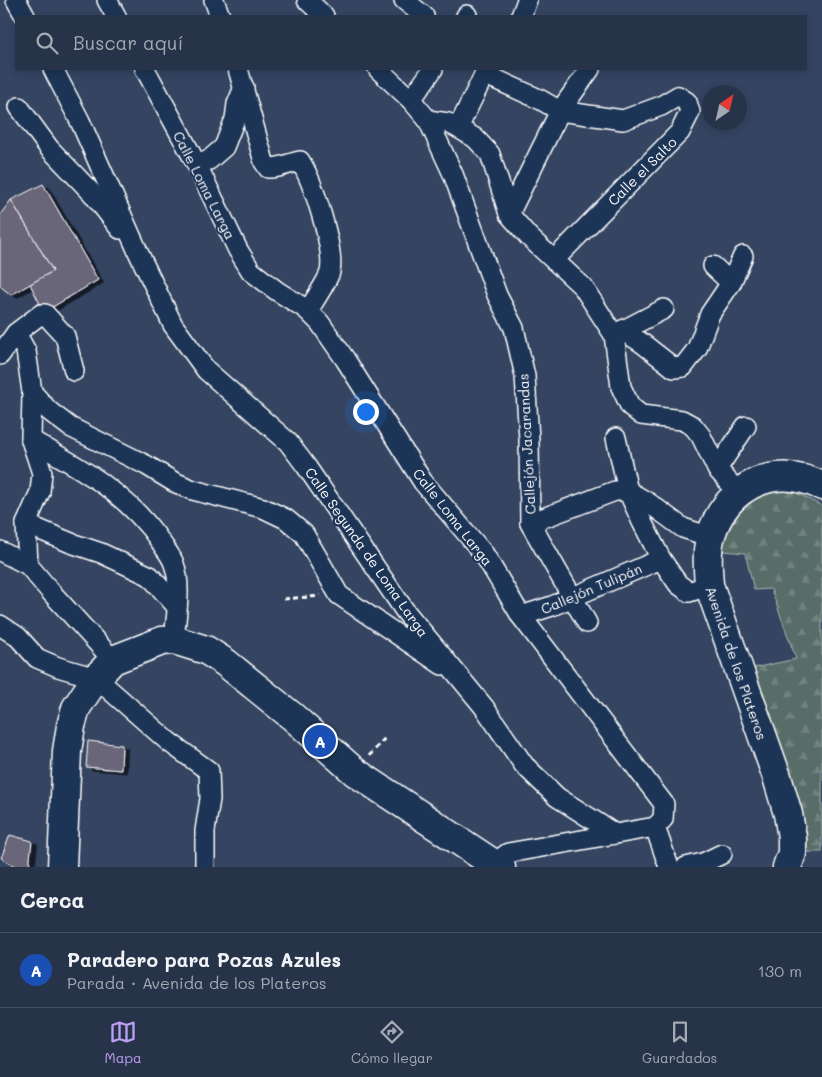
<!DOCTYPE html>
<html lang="es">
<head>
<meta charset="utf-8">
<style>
  body { margin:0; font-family:Mali,sans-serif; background:#2f3b50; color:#f1f3f6 }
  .compass { position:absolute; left:702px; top:85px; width:45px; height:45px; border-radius:50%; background:#273349; box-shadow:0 2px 8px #0003; rotate:34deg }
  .you { position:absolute; left:365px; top:411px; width:18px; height:18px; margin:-12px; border:4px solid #fff; border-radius:50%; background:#1a73e8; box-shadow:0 0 0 8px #1a73e833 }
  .badge { display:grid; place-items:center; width:32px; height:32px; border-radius:50%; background:#bca0f2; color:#fff; font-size:16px; font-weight:700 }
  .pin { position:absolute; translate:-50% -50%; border:2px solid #fff; box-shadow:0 1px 5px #0006 }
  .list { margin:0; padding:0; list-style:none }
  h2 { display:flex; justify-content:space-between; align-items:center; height:65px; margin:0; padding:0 20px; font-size:21px }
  h2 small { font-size:16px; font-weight:400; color:#a4aab4 }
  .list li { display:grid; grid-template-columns:32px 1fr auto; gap:15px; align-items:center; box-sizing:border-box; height:75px; padding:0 20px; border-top:1px solid #434e61 }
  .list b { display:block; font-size:19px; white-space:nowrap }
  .list p { margin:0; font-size:16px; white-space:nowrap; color:#a4aab4 }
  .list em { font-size:16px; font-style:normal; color:#a4aab4 }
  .icon { flex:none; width:28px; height:28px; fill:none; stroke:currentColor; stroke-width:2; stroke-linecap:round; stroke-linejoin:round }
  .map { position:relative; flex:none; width:822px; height:867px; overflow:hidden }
  .search { position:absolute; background:#273349; box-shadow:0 2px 8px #0003; left:15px; right:15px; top:15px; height:55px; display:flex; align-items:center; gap:12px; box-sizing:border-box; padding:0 18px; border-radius:0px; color:#a4aab4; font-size:19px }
  .sheet { height:140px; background:#273349 }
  nav { display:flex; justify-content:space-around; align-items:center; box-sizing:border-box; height:70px; border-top:1px solid #434e61; background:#273349; font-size:14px; color:#a4aab4 }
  nav a { display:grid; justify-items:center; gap:2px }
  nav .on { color:#bca0f2 }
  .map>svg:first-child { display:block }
</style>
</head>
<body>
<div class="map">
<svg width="822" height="867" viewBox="0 0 822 867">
  <defs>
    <pattern id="forest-firs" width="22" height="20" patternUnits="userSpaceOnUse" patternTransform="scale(1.25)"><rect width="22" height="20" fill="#596d68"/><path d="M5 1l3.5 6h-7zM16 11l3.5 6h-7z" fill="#72837f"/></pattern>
    <filter id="shadow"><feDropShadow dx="5.5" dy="3" stdDeviation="0" flood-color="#0009"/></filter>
  </defs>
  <rect width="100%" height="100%" fill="#344461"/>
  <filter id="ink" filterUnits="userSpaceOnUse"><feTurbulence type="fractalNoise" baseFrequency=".02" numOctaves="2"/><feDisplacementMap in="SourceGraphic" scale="10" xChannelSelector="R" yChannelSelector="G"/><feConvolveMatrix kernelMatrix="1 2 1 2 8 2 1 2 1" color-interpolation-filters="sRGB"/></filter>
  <g filter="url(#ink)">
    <!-- forest -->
    <polygon fill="url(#forest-firs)" stroke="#acb6b4" points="789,489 822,506 822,852 807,852 749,669 796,659 771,589 754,590 745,553 723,551 724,531 738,509 758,494"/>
    <!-- building -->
    <g fill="#6b6679" stroke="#fff" filter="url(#shadow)">
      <polygon points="43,184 98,280 44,312 30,284 53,271 11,200"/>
      <polygon points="11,200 53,271 11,295 0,286 0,215"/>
      <polygon points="88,741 122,745 121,770 86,767"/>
      <polygon points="10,835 32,841 29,867 16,867 1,858"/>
    </g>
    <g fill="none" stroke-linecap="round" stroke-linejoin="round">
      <defs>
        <g id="street">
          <polyline points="16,0 25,16"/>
          <polyline points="107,0 116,16"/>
          <polyline points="214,0 220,16"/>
          <polyline points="307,0 324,16"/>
          <polyline points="404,0 424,16"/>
          <polyline points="466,16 467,15"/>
          <polyline points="521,16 527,0"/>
          <polyline points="53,69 80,121 139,254 173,325 206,370 288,442 306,466 405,611 484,707 524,765 557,797 615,834"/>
          <polyline points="145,69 197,165 238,250 251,271 277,291 306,309 320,323 345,359 423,482 484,554 521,616 664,804 663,819 655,827 508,853 494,864 493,867"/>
          <path d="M238,69l26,93 4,6c11,1 21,-5 32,-7 13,20 35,88 30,111 -2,8 -16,29 -21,37h-3"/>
          <polyline points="378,69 411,100 428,120 448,123 458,128 475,138 490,154 509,214 529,237 583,287 614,335 621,387 630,406 641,415 682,420 693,426 701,436 717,469 738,492"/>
          <polyline points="484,74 541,100 560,111 623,120 661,106 678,96 687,102 690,112 680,132 554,260"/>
          <polyline points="411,100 433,69"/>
          <polyline points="19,107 49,148 93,194 120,229"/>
          <polyline points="428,120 453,174 497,295 514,328 525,376 529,439 530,523 587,623"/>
          <polyline points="458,128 487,69"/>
          <polyline points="197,165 209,160 224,147 235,119 237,104 244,87"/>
          <polyline points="509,214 560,111 590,69"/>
          <polyline points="713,266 731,283"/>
          <polyline points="622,330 642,343 674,368 683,367 697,349 710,314 731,283 743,256"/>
          <polyline points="16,333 26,351 32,392 31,440 42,473 40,492 26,524 28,565"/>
          <polyline points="614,335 664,309"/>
          <polyline points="0,355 16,333 41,314 45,314 65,336 74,371"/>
          <polyline points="32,392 49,411 70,427 146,465 174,482 193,490 263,508 286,519 304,534 339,595 442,665"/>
          <polyline points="616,438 628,491 642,522 661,559 678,584 689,592 709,585"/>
          <path d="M31,440c50,28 99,55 131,104 4,6 10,13 12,20 8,21 2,53 0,76"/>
          <polyline points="717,469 746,426"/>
          <polyline points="530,523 615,491 628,491 649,503 683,528 710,537"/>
          <polyline points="26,524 71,543 101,553 150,576 177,607"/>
          <polyline points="0,551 28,565 50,591 113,660"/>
          <polyline points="521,616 552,606 661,559"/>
          <polyline points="0,625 18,637 37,658 58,667 96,678 169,742 209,771 210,799 205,831 205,867"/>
          <polyline points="655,827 669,867"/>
          <polyline points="686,867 703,863 722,854"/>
        </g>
        <g id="primary">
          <polyline points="62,867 67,751 71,726 76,708 96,678 113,660 162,641 174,640 206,650 226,663 293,717 355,772 494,864 501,867"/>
          <path d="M787,867l5,-14v-16l-4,-23 -11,-37 -68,-192c-1,-16 -3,-34 2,-50 16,-49 63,-73 111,-49"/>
        </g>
      </defs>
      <!-- street casing -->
      <use href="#street" stroke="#fff" stroke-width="22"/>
      <!-- primary casing -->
      <use href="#primary" stroke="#fff" stroke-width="31"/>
      <!-- path -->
      <g stroke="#fff" stroke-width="3" stroke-dasharray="5 4" stroke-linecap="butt">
        <polyline points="284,599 321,596"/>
        <polyline points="369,756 385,738"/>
      </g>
      <!-- street -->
      <use href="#street" stroke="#1d3557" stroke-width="19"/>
      <!-- primary -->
      <use href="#primary" stroke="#1d3557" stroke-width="28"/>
    </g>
  </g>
  <g text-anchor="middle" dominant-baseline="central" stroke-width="4.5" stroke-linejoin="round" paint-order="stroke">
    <!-- street labels -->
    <g font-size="14" fill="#fff" stroke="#1d3557">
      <text transform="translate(642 171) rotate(-45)">Calle el Salto</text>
      <text transform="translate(205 185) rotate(63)">Calle Loma Larga</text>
      <text transform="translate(526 444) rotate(-93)">Callejón Jacarandas</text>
      <text transform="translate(453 517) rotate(52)">Calle Loma Larga</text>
      <text transform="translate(367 552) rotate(55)">Calle Segunda de Loma Larga</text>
      <text transform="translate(591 588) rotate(-23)">Callejón Tulipán</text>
      <text transform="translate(737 663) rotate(71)">Avenida de los Plateros</text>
    </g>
  </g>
</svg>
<svg class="compass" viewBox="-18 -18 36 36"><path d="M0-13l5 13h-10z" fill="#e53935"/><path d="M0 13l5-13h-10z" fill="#a4aab4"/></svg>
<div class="you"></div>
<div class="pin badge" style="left:320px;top:741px;background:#1a4fb4">A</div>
<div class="search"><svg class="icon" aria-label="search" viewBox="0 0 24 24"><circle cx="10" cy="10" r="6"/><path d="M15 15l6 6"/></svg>Buscar aquí</div>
</div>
<section class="sheet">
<h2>Cerca<small></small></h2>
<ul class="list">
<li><span class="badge" style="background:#1a4fb4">A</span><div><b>Paradero para Pozas Azules</b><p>Parada · Avenida de los Plateros</p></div><em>130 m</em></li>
</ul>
</section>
<nav>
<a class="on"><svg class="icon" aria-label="map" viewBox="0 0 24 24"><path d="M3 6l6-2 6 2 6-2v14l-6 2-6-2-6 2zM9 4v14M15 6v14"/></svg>Mapa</a>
<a><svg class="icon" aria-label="directions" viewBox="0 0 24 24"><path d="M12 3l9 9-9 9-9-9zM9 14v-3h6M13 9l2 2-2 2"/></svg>Cómo llegar</a>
<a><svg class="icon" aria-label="saved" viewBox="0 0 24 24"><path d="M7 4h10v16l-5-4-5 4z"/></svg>Guardados</a>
</nav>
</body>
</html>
